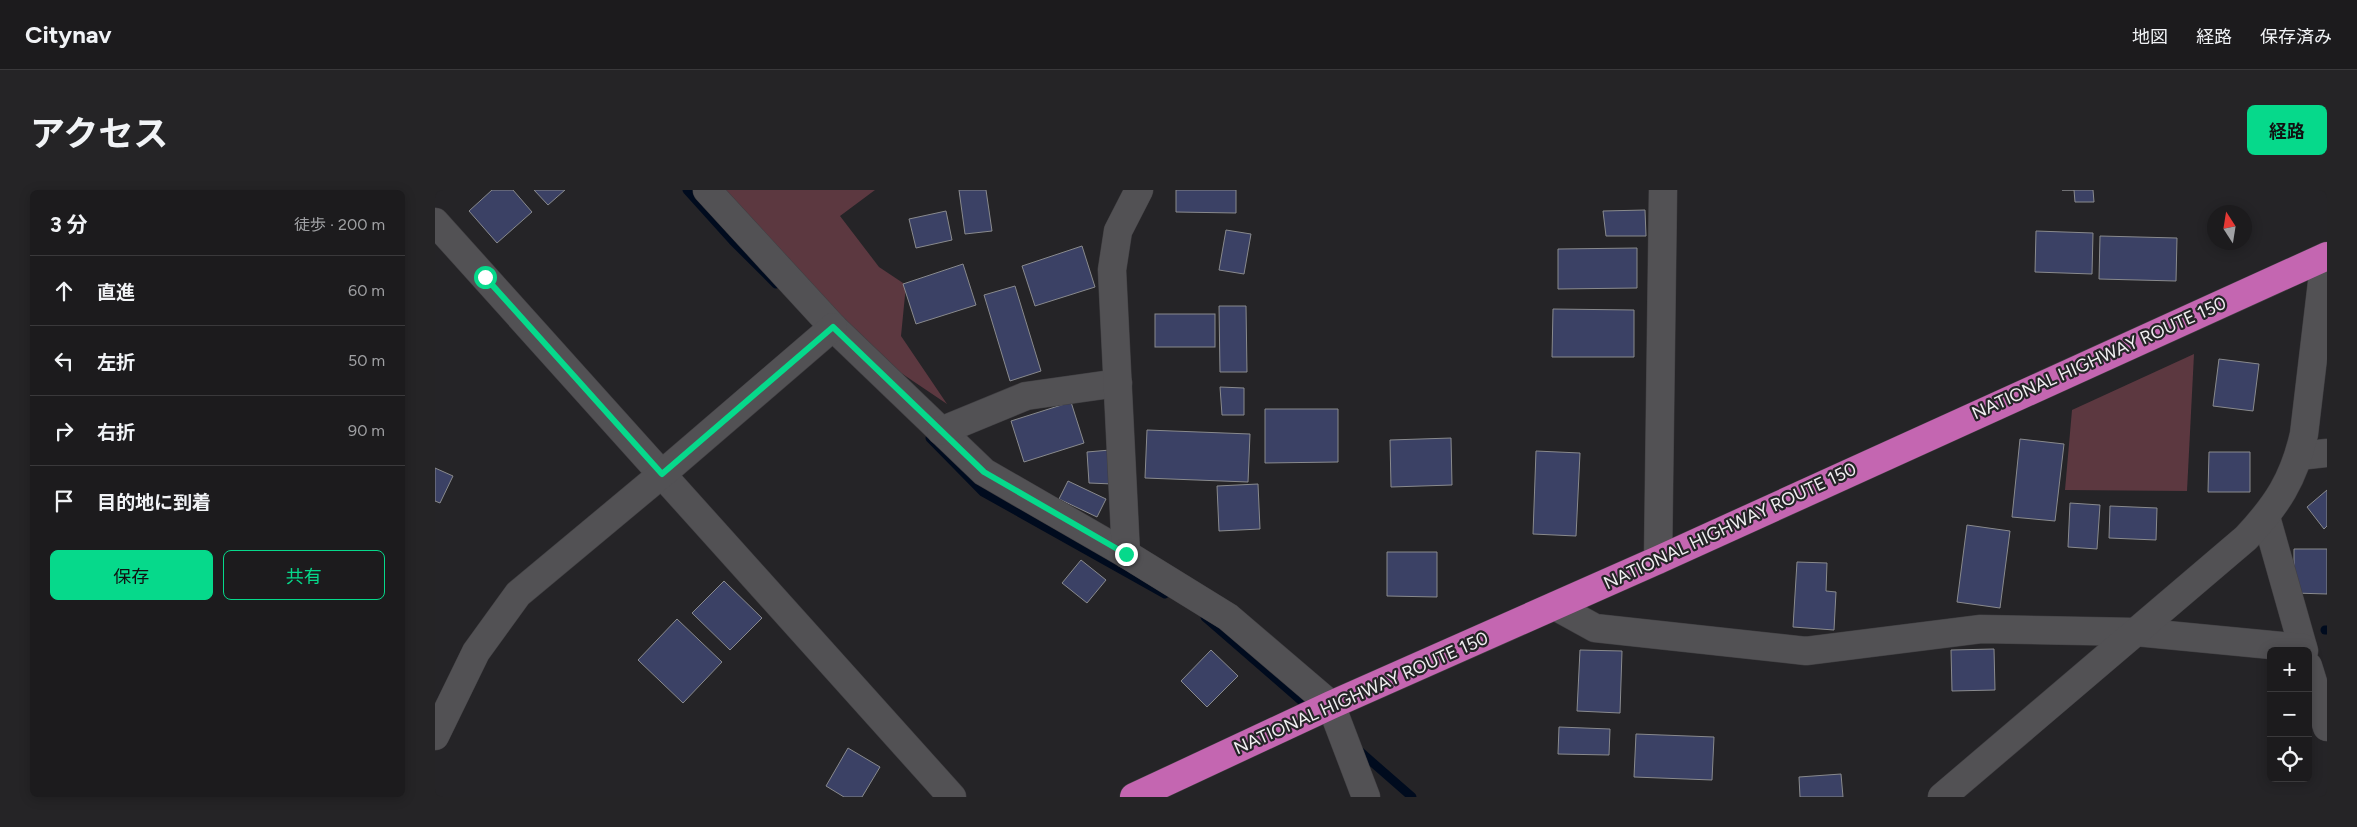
<!DOCTYPE html>
<html lang="ja">
<head>
<meta charset="utf-8">
<style>
  body { margin:0; font-family:Figtree,"Noto Sans JP",sans-serif; background:#252426; color:#f1f3f6 }
  .controls { position:absolute; right:15px; bottom:15px; display:grid; overflow:hidden; border-radius:8px; box-shadow:0 2px 12px #0003 }
  .controls button { width:45px; height:45px; display:grid; place-items:center; padding:0; border:0; border-bottom:1px solid #3a393b; background:#1c1b1d; color:#f1f3f6; font:25px sans-serif }
  .compass { position:absolute; left:1772px; top:15px; width:45px; height:45px; border-radius:50%; background:#1c1b1d; box-shadow:0 2px 12px #0003; rotate:348deg }
  .stop { position:absolute; width:15px; height:15px; margin:-11px; border:4px solid #06d98b; border-radius:50%; background:#fff }
  .stop.end { background:#06d98b; border-color:#fff; box-shadow:0 1px 5px #0008 }
  .list { margin:0; padding:0; list-style:none }
  h2 { display:flex; justify-content:space-between; align-items:center; height:65px; margin:0; padding:0 20px; font-size:21px }
  h2 small { font-size:16px; font-weight:400; color:#a0a1a4 }
  .list li { display:grid; grid-template-columns:32px 1fr auto; gap:15px; align-items:center; box-sizing:border-box; height:70px; padding:0 20px; border-top:1px solid #3a393b }
  .list b { display:block; font-size:19px; white-space:nowrap }
  .list em { font-size:16px; font-style:normal; color:#a0a1a4 }
  .actions { display:flex; gap:10px; padding:15px 20px }
  .actions a { flex:1; padding:11px 0; border:1px solid #06d98b; border-radius:8px; text-align:center; font-size:18px; color:#06d98b }
  .actions .main { background:#06d98b; color:#111 }
  .icon { flex:none; width:28px; height:28px; fill:none; stroke:currentColor; stroke-width:2; stroke-linecap:round; stroke-linejoin:round }
  .map { position:relative; flex:none; width:1892px; height:607px; overflow:hidden; border-radius:8px }
  header { display:flex; align-items:center; gap:30px; box-sizing:border-box; height:70px; padding:0 25px; background:#1c1b1d; border-bottom:1px solid #3a393b }
  header strong { font-size:24px }
  nav { display:flex; gap:28px; margin-inline-start:auto; font-size:18px }
  .intro { display:flex; align-items:center; justify-content:space-between; box-sizing:border-box; height:120px; padding:0 30px }
  h1 { margin:0; font-size:35px }
  .button { padding:12px 22px; border-radius:8px; background:#06d98b; color:#111; font-size:18px; font-weight:700 }
  main { display:flex; gap:30px; padding:0 30px }
  aside { flex:1; background:#1c1b1d; border-radius:8px; box-shadow:0 2px 12px #0003 }
  .map>svg:first-child { display:block }
</style>
</head>
<body>
<header>
<strong>Citynav</strong>
<nav><a>地図</a><a>経路</a><a>保存済み</a></nav>
</header>
<div class="intro"><h1>アクセス</h1><a class="button">経路</a></div>
<main>
<aside>
<h2>3 分<small>徒歩 · 200 m</small></h2>
<ul class="list">
<li><svg class="icon" aria-label="ahead" viewBox="0 0 24 24"><path d="M12 20V5M6 11l6-6 6 6"/></svg><div><b>直進</b></div><em>60 m</em></li>
<li><svg class="icon" aria-label="left" viewBox="0 0 24 24"><path d="M17 20v-9H6M10 6l-5 5 5 5"/></svg><div><b>左折</b></div><em>50 m</em></li>
<li><svg class="icon" aria-label="right" viewBox="0 0 24 24"><path d="M7 20v-9h11M14 6l5 5-5 5"/></svg><div><b>右折</b></div><em>90 m</em></li>
<li><svg class="icon" aria-label="arrive" viewBox="0 0 24 24"><path d="M6 21V4h12l-3 4 3 4H6"/></svg><div><b>目的地に到着</b></div></li>
</ul>
<div class="actions"><a class="main">保存</a><a>共有</a></div>
</aside>
<div class="map">
<svg width="1892" height="607" viewBox="0 0 1892 607">
  <rect width="100%" height="100%" fill="#252427"/>
  <!-- green -->
  <g fill="#5c3840">
    <polygon points="272,0 440,0 405,26 444,77 471,95 466,146 512,214 398,137"/>
    <polygon points="1759,164 1752,301 1630,300 1637,220"/>
  </g>
  <g fill="none" stroke-linecap="round" stroke-linejoin="round">
    <!-- stream -->
    <g stroke="#000b1e" stroke-width="9">
      <polyline points="252,0 298,51 341,94"/>
      <polyline points="495,248 548,302 730,404"/>
      <polyline points="770,427 877,520"/>
      <polyline points="1890,440 1892,440"/>
      <polyline points="921,558 977,607"/>
    </g>
  </g>
  <!-- building -->
  <g fill="#3b4165" stroke="#898a8d">
    <polygon points="57,0 78,0 97,22 62,53 34,21"/>
    <polygon points="99,0 130,0 113,15"/>
    <polygon points="524,0 551,0 557,41 530,44"/>
    <polygon points="741,0 801,0 801,23 741,22"/>
    <polygon points="1627,0 1658,0 1659,12 1640,12 1639,0"/>
    <polygon points="1210,20 1211,46 1171,46 1168,21"/>
    <polygon points="511,21 517,50 481,58 474,29"/>
    <polygon points="791,40 816,44 809,84 784,80"/>
    <polygon points="1601,41 1658,43 1657,84 1600,82"/>
    <polygon points="1665,46 1742,48 1741,91 1664,89"/>
    <polygon points="647,56 660,97 600,116 587,76"/>
    <polygon points="1202,58 1202,98 1123,99 1123,59"/>
    <polygon points="528,74 541,115 481,134 468,94"/>
    <polygon points="580,96 606,181 575,191 549,105"/>
    <polygon points="784,116 811,116 812,182 785,182"/>
    <polygon points="1118,119 1199,120 1199,167 1117,167"/>
    <rect x="720" y="124" width="60" height="33"/>
    <polygon points="1784,169 1824,174 1818,221 1778,216"/>
    <polygon points="785,197 809,198 809,225 787,225"/>
    <polygon points="636,212 649,253 589,272 576,231"/>
    <polygon points="830,219 903,219 903,272 830,273"/>
    <polygon points="712,240 815,244 813,292 710,288"/>
    <polygon points="1016,248 1017,295 956,297 955,250"/>
    <polygon points="1585,249 1629,254 1620,331 1577,327"/>
    <polygon points="675,260 678,294 654,293 652,262"/>
    <polygon points="1101,261 1145,263 1141,346 1098,344"/>
    <polygon points="1774,262 1815,262 1815,302 1773,302"/>
    <polygon points="0,278 18,286 5,313 0,311"/>
    <polygon points="633,291 671,309 662,327 624,309"/>
    <polygon points="823,294 825,339 784,341 782,296"/>
    <polygon points="1892,300 1892,336 1889,339 1872,317"/>
    <polygon points="1635,313 1665,315 1662,359 1633,357"/>
    <polygon points="1675,316 1722,318 1721,350 1674,348"/>
    <polygon points="1532,335 1575,341 1565,418 1522,412"/>
    <polygon points="1859,359 1892,359 1892,404 1859,403"/>
    <polygon points="952,362 1002,362 1002,407 952,406"/>
    <polygon points="646,370 671,390 652,413 627,393"/>
    <polygon points="1362,372 1392,373 1391,401 1401,402 1399,440 1358,437"/>
    <polygon points="289,391 327,428 295,460 257,423"/>
    <polygon points="242,429 287,472 248,513 203,470"/>
    <polygon points="1559,459 1560,500 1517,501 1516,460"/>
    <polygon points="776,460 803,486 772,517 746,491"/>
    <polygon points="1145,460 1187,461 1185,523 1142,521"/>
    <polygon points="1124,537 1175,539 1174,565 1123,564"/>
    <polygon points="1201,544 1279,547 1277,590 1199,587"/>
    <polygon points="413,558 445,577 427,607 409,607 391,596"/>
    <polygon points="1406,584 1408,607 1365,607 1364,587"/>
  </g>
  <g fill="none" stroke-linecap="round" stroke-linejoin="round">
    <defs>
      <g id="minor">
        <polyline points="272,0 398,137 549,282 691,364 793,427 896,515 931,607"/>
        <polyline points="0,32 517,607"/>
        <polyline points="506,241 591,206 683,193"/>
        <polyline points="1864,266 1892,263"/>
        <polyline points="1831,327 1869,461"/>
        <polyline points="691,364 677,80 683,41 704,0"/>
        <polyline points="1223,370 1228,0"/>
        <polyline points="1120,416 1160,438 1371,461 1546,439 1701,442 1868,458"/>
        <polyline points="1873,476 1892,537"/>
        <polyline points="0,546 41,462 83,404 227,284 398,137"/>
        <path d="M1507,607l304,-259c31,-33 48,-59 58,-104l21,-177"/>
      </g>
      <polyline id="highway" points="699,607 896,515 1223,370 1892,66"/>
    </defs>
    <!-- minor casing -->
    <use href="#minor" stroke="#403f42" stroke-width="29"/>
    <!-- highway casing -->
    <use href="#highway" stroke="#403f42" stroke-width="29"/>
    <!-- minor -->
    <use href="#minor" stroke="#525154" stroke-width="28"/>
    <!-- highway -->
    <use href="#highway" stroke="#c466b1" stroke-width="28"/>
  </g>
  <g fill="none" stroke-linecap="round" stroke-linejoin="round">
    <!-- route -->
    <polyline stroke="#06d98b" stroke-width="6" points="50,87 227,284 398,137 549,282 691,364"/>
  </g>
  <g text-anchor="middle" dominant-baseline="central" stroke-width="4.5" stroke-linejoin="round" paint-order="stroke">
    <!-- street labels -->
    <g font-size="18" fill="#f0eff1" stroke="#252427">
      <text transform="translate(1664 168) rotate(-24)">NATIONAL HIGHWAY ROUTE 150</text>
      <text transform="translate(1295 336) rotate(-25)">NATIONAL HIGHWAY ROUTE 150</text>
      <text transform="translate(926 503) rotate(-24)">NATIONAL HIGHWAY ROUTE 150</text>
    </g>
  </g>
</svg>
<div class="controls">
<button>+</button>
<button>−</button>
<button><svg class="icon" aria-label="locate" viewBox="0 0 24 24"><circle cx="12" cy="12" r="6"/><path d="M12 2v4M12 18v4M2 12h4M18 12h4"/></svg></button>
</div>
<svg class="compass" viewBox="-18 -18 36 36"><path d="M0-13l5 13h-10z" fill="#e53935"/><path d="M0 13l5-13h-10z" fill="#a0a1a4"/></svg>
<div class="stop" style="left:50px;top:87px"></div>
<div class="stop end" style="left:691px;top:364px"></div>
</div>
</main>
</body>
</html>
